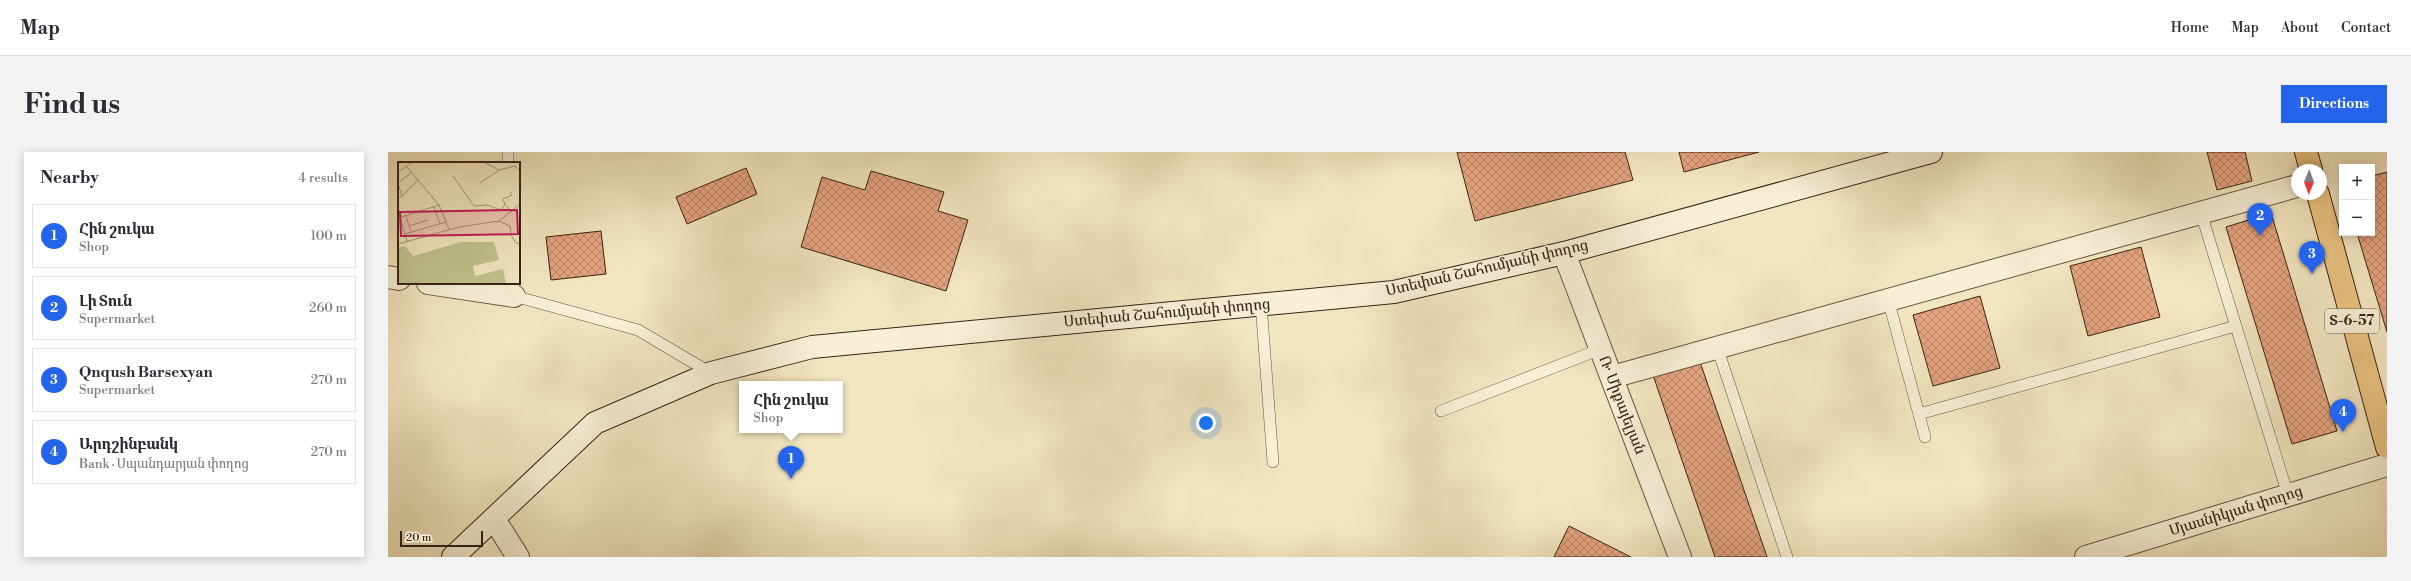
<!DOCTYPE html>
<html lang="en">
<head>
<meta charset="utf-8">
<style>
  body { margin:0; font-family:"Libre Bodoni","Noto Serif Armenian",serif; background:#f2f2f3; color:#2b2b33 }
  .controls { position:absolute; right:12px; top:12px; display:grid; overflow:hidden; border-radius:0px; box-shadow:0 2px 10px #0003 }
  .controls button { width:36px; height:36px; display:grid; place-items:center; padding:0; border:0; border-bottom:1px solid #e1e1e2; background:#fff; color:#2b2b33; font:20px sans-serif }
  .compass { position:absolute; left:1903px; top:12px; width:36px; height:36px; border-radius:50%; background:#fff; box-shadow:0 2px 10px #0003; rotate:181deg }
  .scale { position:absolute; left:12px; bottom:10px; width:83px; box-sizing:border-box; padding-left:4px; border:2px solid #392217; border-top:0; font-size:11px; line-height:14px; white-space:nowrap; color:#392217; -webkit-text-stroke:3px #f7efd6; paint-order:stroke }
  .you { position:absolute; left:818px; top:271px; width:14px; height:14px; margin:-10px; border:3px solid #fff; border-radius:50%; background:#1a73e8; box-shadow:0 0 0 6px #1a73e833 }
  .badge { display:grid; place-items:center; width:26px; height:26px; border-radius:50%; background:#2563eb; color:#fff; font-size:13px; font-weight:700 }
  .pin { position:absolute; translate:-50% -33px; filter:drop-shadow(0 1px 2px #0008) }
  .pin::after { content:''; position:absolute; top:21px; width:14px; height:12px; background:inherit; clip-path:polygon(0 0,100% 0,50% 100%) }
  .popup { position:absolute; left:351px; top:229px; width:104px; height:52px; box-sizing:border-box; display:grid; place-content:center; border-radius:0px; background:#fff; filter:drop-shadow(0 1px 3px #0005); font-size:13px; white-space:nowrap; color:#7c7c81 }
  .popup b { font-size:15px; color:#2b2b33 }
  .popup::after { content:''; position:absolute; left:50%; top:100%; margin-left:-8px; border:8px solid transparent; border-top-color:#fff }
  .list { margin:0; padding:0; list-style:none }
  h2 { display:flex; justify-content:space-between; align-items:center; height:52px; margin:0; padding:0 16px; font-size:17px }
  h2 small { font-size:13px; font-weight:400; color:#7c7c81 }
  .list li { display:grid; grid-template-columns:26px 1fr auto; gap:12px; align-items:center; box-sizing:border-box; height:64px; margin:0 8px 8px; padding:0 8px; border:1px solid #e1e1e2; border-radius:0px }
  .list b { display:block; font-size:15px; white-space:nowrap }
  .list p { margin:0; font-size:13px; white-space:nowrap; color:#7c7c81 }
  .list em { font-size:13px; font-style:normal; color:#7c7c81 }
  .map { position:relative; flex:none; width:1999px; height:405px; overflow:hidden; border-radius:0px }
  header { display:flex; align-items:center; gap:24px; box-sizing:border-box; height:56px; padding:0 20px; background:#fff; border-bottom:1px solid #e1e1e2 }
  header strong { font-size:19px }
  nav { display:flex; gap:22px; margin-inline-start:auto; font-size:14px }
  .intro { display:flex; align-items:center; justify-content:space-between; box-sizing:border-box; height:96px; padding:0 24px }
  h1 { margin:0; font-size:28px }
  .button { padding:10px 18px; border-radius:0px; background:#2563eb; color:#fff; font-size:14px; font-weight:700 }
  main { display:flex; gap:24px; padding:0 24px }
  aside { flex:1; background:#fff; border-radius:0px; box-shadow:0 2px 10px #0003 }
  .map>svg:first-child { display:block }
</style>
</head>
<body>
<header>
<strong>Map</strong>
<nav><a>Home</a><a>Map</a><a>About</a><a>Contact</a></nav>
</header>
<div class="intro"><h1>Find us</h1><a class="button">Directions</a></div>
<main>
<aside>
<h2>Nearby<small>4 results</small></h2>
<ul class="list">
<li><span class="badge">1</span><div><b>Հին շուկա</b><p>Shop</p></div><em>100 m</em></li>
<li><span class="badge">2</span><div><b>Լի Տուն</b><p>Supermarket</p></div><em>260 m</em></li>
<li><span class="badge">3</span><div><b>Qnqush Barsexyan</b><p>Supermarket</p></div><em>270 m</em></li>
<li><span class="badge">4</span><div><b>Արդշինբանկ</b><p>Bank · Սպանդարյան փողոց</p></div><em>270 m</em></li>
</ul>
</aside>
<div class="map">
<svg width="1999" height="405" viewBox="0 0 1999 405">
  <defs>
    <pattern id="building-cross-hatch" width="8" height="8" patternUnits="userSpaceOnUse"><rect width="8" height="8" fill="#e4a47f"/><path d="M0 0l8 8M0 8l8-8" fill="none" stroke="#ba8567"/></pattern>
  </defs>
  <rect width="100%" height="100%" fill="#f2e6c0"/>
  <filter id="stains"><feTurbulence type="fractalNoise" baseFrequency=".005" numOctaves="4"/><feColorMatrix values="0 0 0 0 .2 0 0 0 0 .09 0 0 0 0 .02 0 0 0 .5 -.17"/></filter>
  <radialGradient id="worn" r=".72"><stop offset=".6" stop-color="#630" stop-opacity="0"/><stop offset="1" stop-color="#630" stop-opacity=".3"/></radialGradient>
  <!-- building -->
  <g fill="url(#building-cross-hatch)" stroke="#392217">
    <polygon points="1069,0 1237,0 1245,28 1087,69"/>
    <polygon points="1291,0 1371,0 1296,20"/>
    <polygon points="1819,0 1857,0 1864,29 1829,38"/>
    <polygon points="358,16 369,42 299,72 288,45"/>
    <polygon points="483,19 556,40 550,59 580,68 558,139 413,95 434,25 477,38"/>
    <polygon points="1999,20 1999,180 1969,81 1984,81 1984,24"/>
    <polygon points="1883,61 1949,279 1904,292 1838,75"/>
    <polygon points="213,79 218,122 163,128 158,85"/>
    <polygon points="1753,95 1772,165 1700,184 1682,114"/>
    <polygon points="1592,144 1612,216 1545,234 1525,163"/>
    <polygon points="1311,207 1379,405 1327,405 1265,223"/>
    <polygon points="1181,374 1243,405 1166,405"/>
  </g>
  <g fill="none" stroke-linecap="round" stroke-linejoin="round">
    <defs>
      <g id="service">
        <polyline points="120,0 120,11"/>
        <polyline points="1813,61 1900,343"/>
        <polyline points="125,131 126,144 250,178 323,221"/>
        <polyline points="1500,147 1537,285"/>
        <polyline points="873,152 885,310"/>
        <polyline points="1329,195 1399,405"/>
        <polyline points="1053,259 1213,197"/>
        <polyline points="1531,262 1848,174"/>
      </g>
      <g id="minor">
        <polyline points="1176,101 1292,405"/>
        <polyline points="0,125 11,127"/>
        <polyline points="40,131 126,144"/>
        <polyline points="1224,225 1909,34"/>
        <polyline points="106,367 130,405"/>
        <polyline points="1698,405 1999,313"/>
      </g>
      <polyline id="secondary" points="65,405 207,271 323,221 424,195 1006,140 1176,101 1543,0"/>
      <g id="primary">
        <polyline points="1918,0 1923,18"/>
        <polyline points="1930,42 1999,295"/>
      </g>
    </defs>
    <!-- service casing -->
    <use href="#service" stroke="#675341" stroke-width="12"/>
    <!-- minor casing -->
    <use href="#minor" stroke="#675341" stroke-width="24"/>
    <!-- secondary casing -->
    <use href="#secondary" stroke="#392217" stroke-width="24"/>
    <!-- primary casing -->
    <use href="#primary" stroke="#392217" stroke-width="24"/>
    <!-- service -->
    <use href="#service" stroke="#f7efd6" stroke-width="11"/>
    <!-- minor -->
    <use href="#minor" stroke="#f7efd6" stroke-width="22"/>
    <!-- secondary -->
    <use href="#secondary" stroke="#f7efd6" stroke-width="22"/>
    <!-- primary -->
    <use href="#primary" stroke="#e9c380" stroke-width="22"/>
  </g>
  <g text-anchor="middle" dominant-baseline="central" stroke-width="3.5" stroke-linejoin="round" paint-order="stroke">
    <!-- shield labels -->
    <rect fill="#f7efd6" stroke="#726050" stroke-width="1" x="1937" y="157" width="54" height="24" rx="3"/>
    <g font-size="14" font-weight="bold" fill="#392217">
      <text x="1964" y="169">Տ-6-57</text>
    </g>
    <!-- street labels -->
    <g font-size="15" fill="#392217" stroke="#f7efd6">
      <text transform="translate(1099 116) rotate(-13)">Ստեփան Շահումյանի փողոց</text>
      <text transform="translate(779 161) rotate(-5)">Ստեփան Շահումյանի փողոց</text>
      <text transform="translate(1234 253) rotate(69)">Ռ․ Միքայելյան</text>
      <text transform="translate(1848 359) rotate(-17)">Մյասնիկյան փողոց</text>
    </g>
  </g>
  <!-- overview -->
  <g transform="translate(10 10)">
    <rect width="122" height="122" fill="#f2e6c0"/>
    <path d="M63,80h33l5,18 -26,6 2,10 28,-7 3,15h-108v-36l7,-2 8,10z" fill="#bfc38f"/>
    <path fill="none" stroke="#a8987c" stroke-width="1" d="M86,0l15,8 16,-4 5,4M9,5l32,38 10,24M0,10l15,-10M55,14l21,30 13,-1 14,5 4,-6 6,7M0,21l14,-11M82,21l19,-13M0,22l4,12 -4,2M4,34l16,-16M107,42l-2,-5 9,-4 -2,-3M36,45l6,17M0,49l9,30M8,54l5,16M0,56l41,-13M101,59l11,5 1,9 5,8 4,1M11,64l19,-6M7,72l41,-12M0,82l61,-17 40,-6 21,-17"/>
    <path fill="#c2185b" fill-opacity="0.15" stroke="#c2185b" stroke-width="2" d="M119,48l1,24 -117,2 -1,-24z"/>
    <rect width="122" height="122" fill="none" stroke="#392217" stroke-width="2"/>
  </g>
  <rect width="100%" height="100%" filter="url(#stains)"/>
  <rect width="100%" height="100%" fill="url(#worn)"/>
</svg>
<div class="controls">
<button>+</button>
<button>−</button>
</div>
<svg class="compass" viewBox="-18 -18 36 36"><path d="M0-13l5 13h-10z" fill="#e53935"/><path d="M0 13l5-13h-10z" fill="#7c7c81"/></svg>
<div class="scale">20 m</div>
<div class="you"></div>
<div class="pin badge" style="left:403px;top:327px">1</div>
<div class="popup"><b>Հին շուկա</b>Shop</div>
<div class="pin badge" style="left:1872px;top:84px">2</div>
<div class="pin badge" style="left:1924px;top:122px">3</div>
<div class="pin badge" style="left:1955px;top:280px">4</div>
</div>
</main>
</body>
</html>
